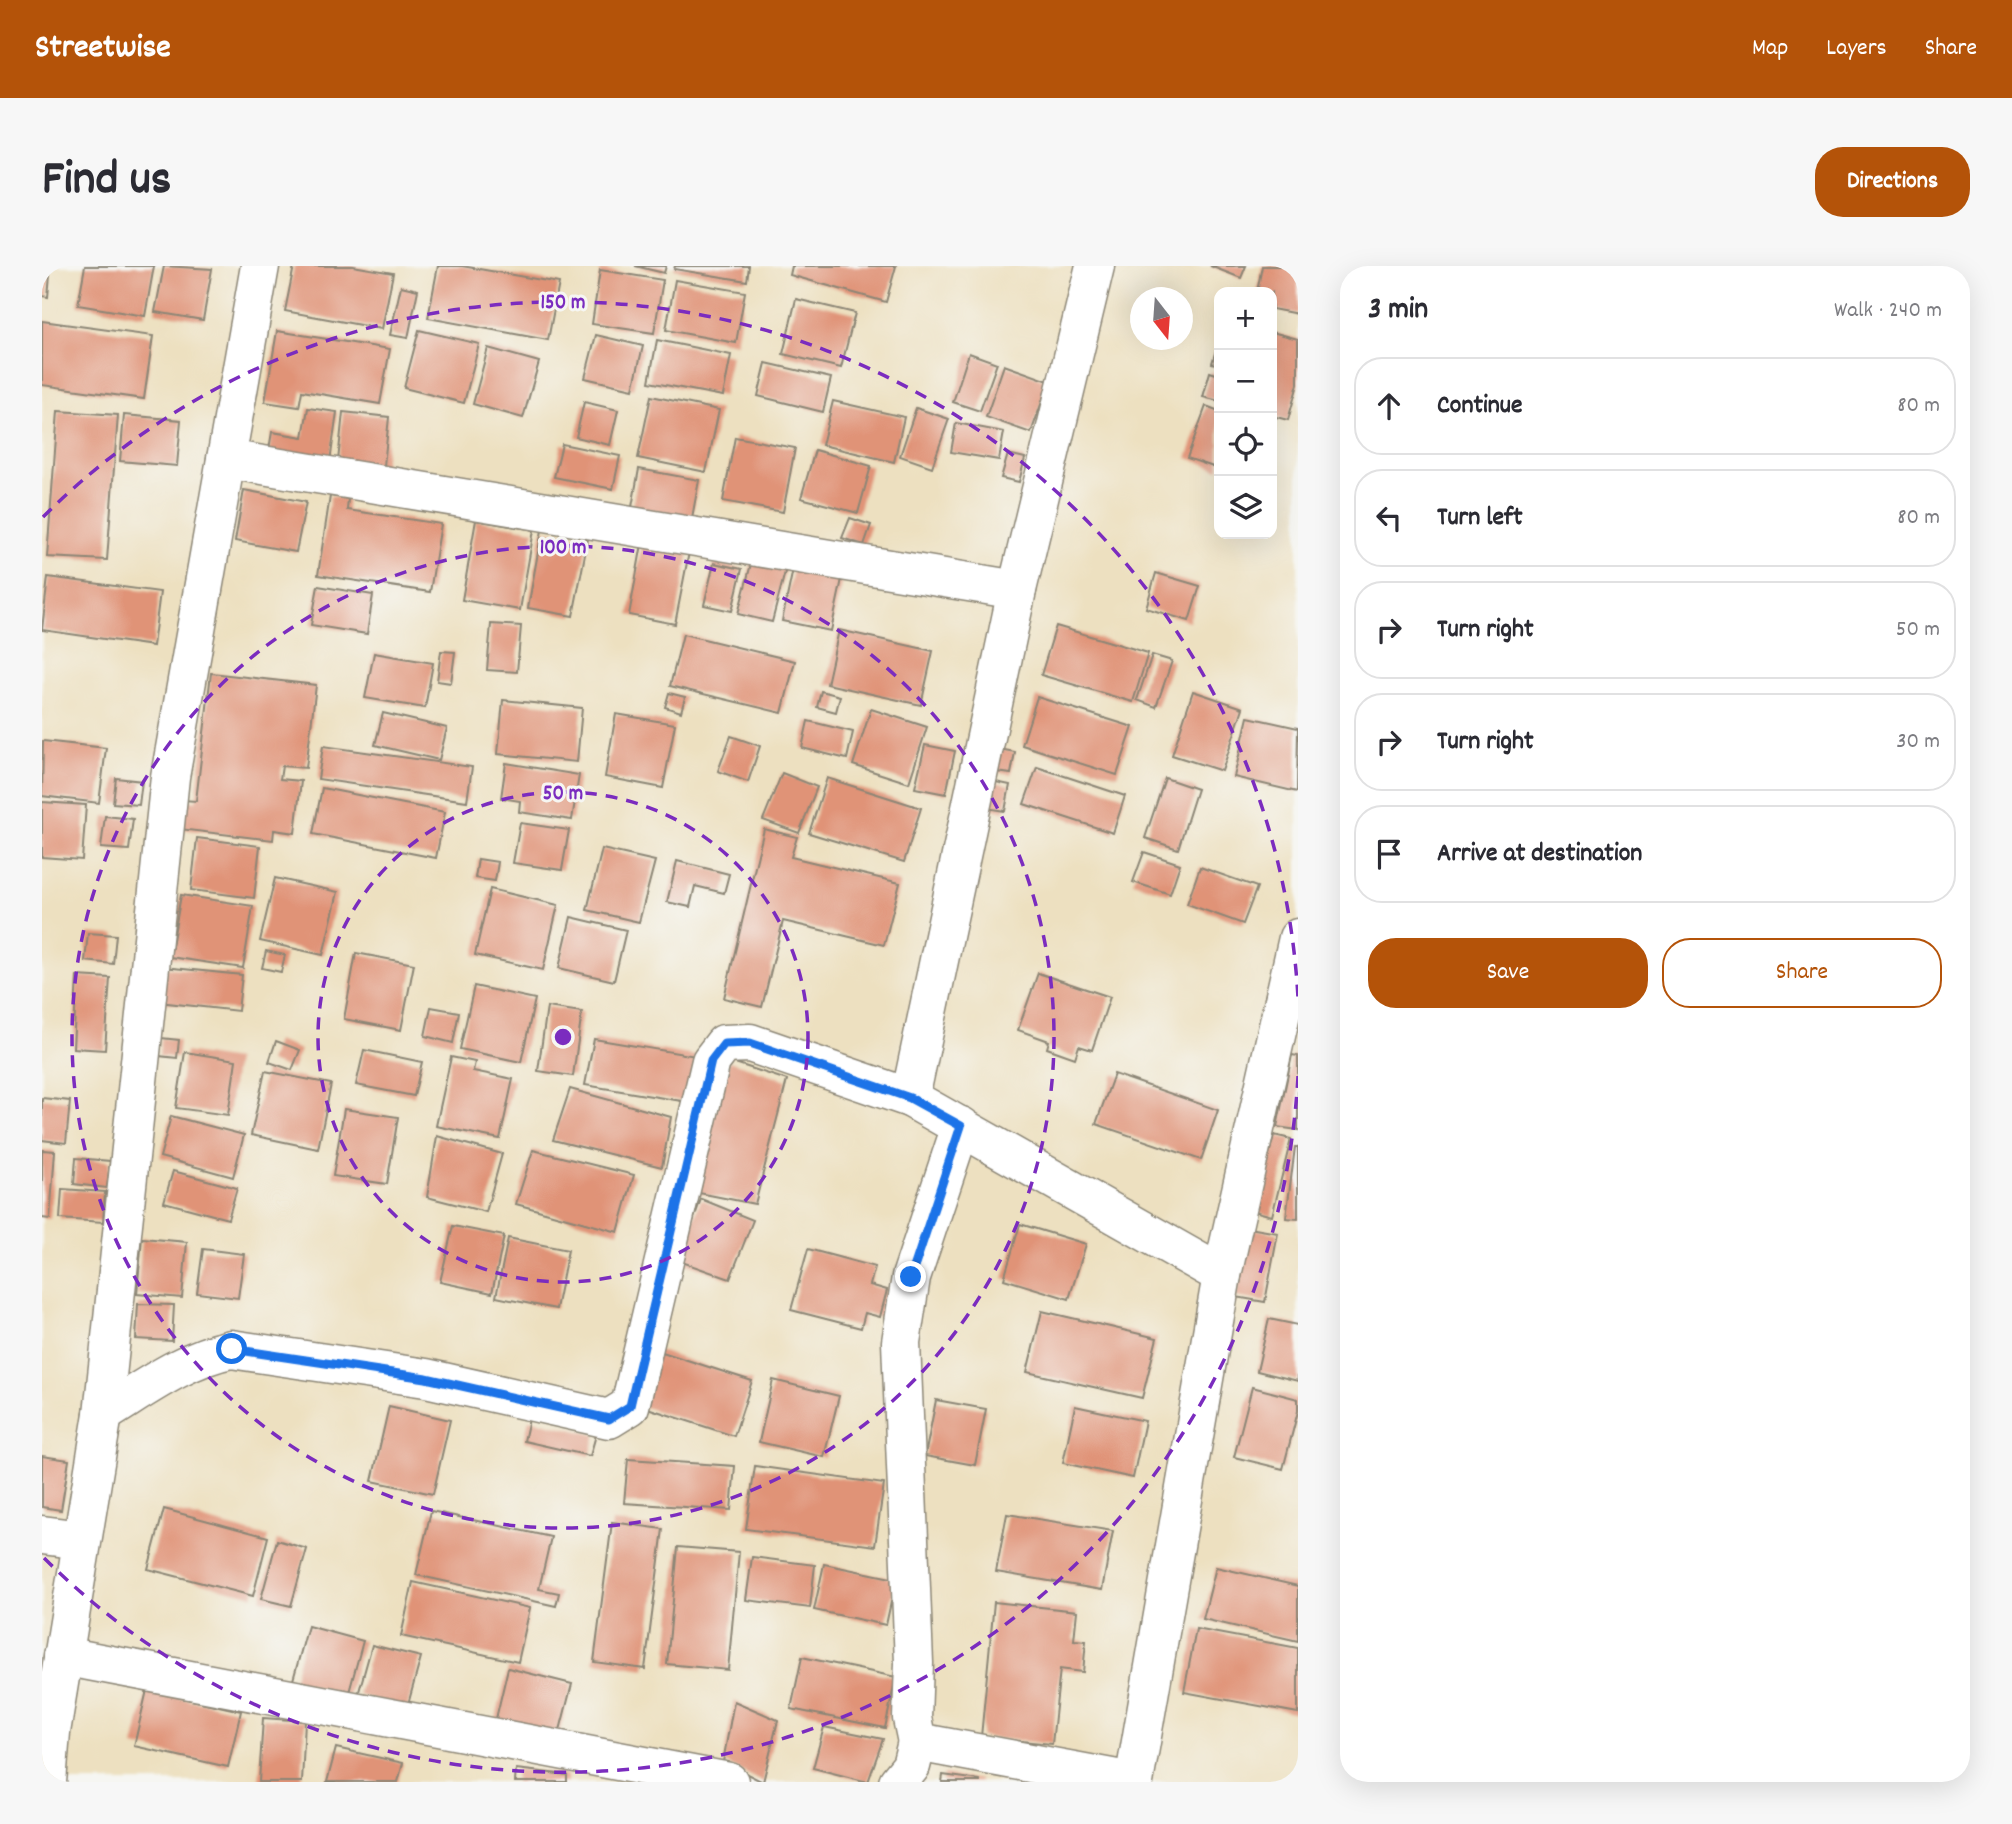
<!DOCTYPE html>
<html lang="en">
<head>
<meta charset="utf-8">
<style>
  body { margin:0; font-family:Dekko,sans-serif; background:#f7f7f7; color:#2b2b33 }
  .controls { position:absolute; right:21px; top:21px; display:grid; overflow:hidden; border-radius:14px; box-shadow:0 7px 28px #0002 }
  .controls button { width:63px; height:63px; display:grid; place-items:center; padding:0; border:0; border-bottom:2px solid #e1e1e2; background:#fff; color:#2b2b33; font:35px sans-serif }
  .compass { position:absolute; left:1088px; top:21px; width:63px; height:63px; border-radius:50%; background:#fff; box-shadow:0 7px 28px #0002; rotate:163deg }
  .stop { position:absolute; width:21px; height:21px; margin:-16px; border:5px solid #1a73e8; border-radius:50%; background:#fff }
  .stop.end { background:#1a73e8; border-color:#fff; box-shadow:0 2px 7px #0008 }
  .list { margin:0; padding:0; list-style:none }
  h2 { display:flex; justify-content:space-between; align-items:center; height:91px; margin:0; padding:0 28px; font-size:30px }
  h2 small { font-size:23px; font-weight:400; color:#7c7c81 }
  .list li { display:grid; grid-template-columns:46px 1fr auto; gap:21px; align-items:center; box-sizing:border-box; height:98px; margin:0 14px 14px; padding:0 14px; border:2px solid #e1e1e2; border-radius:28px }
  .list b { display:block; font-size:26px; white-space:nowrap }
  .list em { font-size:23px; font-style:normal; color:#7c7c81 }
  .actions { display:flex; gap:14px; padding:21px 28px }
  .actions a { flex:1; padding:16px 0; border:2px solid #b45309; border-radius:28px; text-align:center; font-size:24px; color:#b45309 }
  .actions .main { background:#b45309; color:#fff }
  .icon { flex:none; width:38px; height:38px; fill:none; stroke:currentColor; stroke-width:2; stroke-linecap:round; stroke-linejoin:round }
  .map { position:relative; flex:none; width:1256px; height:1516px; overflow:hidden; border-radius:28px }
  header { display:flex; align-items:center; gap:42px; box-sizing:border-box; height:98px; padding:0 35px; background:#b45309; color:#fff }
  header strong { font-size:33px }
  nav { display:flex; gap:38px; margin-inline-start:auto; font-size:24px }
  .intro { display:flex; align-items:center; justify-content:space-between; box-sizing:border-box; height:168px; padding:0 42px }
  h1 { margin:0; font-size:49px }
  .button { padding:18px 32px; border-radius:28px; background:#b45309; color:#fff; font-size:24px; font-weight:700 }
  main { display:flex; gap:42px; padding:0 42px }
  aside { flex:1; background:#fff; border-radius:28px; box-shadow:0 7px 28px #0002 }
  .map>svg:first-child { display:block }
</style>
</head>
<body>
<header>
<strong>Streetwise</strong>
<nav><a>Map</a><a>Layers</a><a>Share</a></nav>
</header>
<div class="intro"><h1>Find us</h1><a class="button">Directions</a></div>
<main>
<div class="map">
<svg width="1256" height="1516" viewBox="0 0 1256 1516">
  <rect width="100%" height="100%" fill="#f6f6f2"/>
  <filter id="ink" filterUnits="userSpaceOnUse"><feTurbulence type="fractalNoise" baseFrequency=".0143" numOctaves="2"/><feDisplacementMap in="SourceGraphic" scale="14" xChannelSelector="R" yChannelSelector="G"/><feConvolveMatrix kernelMatrix="1 2 1 2 8 2 1 2 1" color-interpolation-filters="sRGB"/></filter>
  <filter id="wash" filterUnits="userSpaceOnUse"><feTurbulence type="fractalNoise" baseFrequency=".00686" numOctaves="4" result="noise"/><feDisplacementMap in="SourceGraphic" scale="28" xChannelSelector="R" yChannelSelector="G"/><feGaussianBlur stdDeviation="1.57" result="paint"/><feColorMatrix in="noise" values="0 0 0 0 0 0 0 0 0 0 0 0 0 0 0 0 0 1.4 0 .05"/><feComposite in="paint" operator="in"/></filter>
  <g filter="url(#wash)">
    <rect width="100%" height="100%" fill="#ede0c0"/>
    <g id="blocks">
      <!-- building -->
      <g fill="#e09377">
        <polygon points="43,0 112,0 103,50 36,39"/>
        <polygon points="122,0 170,3 161,54 113,46"/>
        <polygon points="252,0 311,0 351,7 340,63 243,45"/>
        <polygon points="396,0 420,0 517,17 506,74 386,52"/>
        <polygon points="593,0 624,0 622,7"/>
        <polygon points="633,0 707,0 705,15 632,3"/>
        <polygon points="750,0 854,0 844,36 748,9"/>
        <polygon points="1168,0 1204,0 1199,12"/>
        <polygon points="1220,0 1256,0 1256,48 1230,43 1230,26 1215,26"/>
        <polygon points="558,4 621,14 612,67 550,58"/>
        <polygon points="0,8 8,9 6,31 0,30"/>
        <polygon points="633,14 703,26 694,77 624,64"/>
        <polygon points="359,20 376,24 366,72 348,69"/>
        <polygon points="754,33 813,47 799,102 741,88"/>
        <polygon points="0,55 111,70 102,133 0,119"/>
        <polygon points="377,64 437,78 422,137 362,122"/>
        <polygon points="235,65 348,83 338,138 260,125 257,141 223,136"/>
        <polygon points="1230,66 1256,73 1256,118 1246,154 1230,150"/>
        <polygon points="554,69 601,80 591,123 543,112"/>
        <polygon points="615,74 689,89 681,130 607,116"/>
        <polygon points="1177,74 1177,99 1170,97"/>
        <polygon points="446,82 497,96 481,152 431,138"/>
        <polygon points="927,87 955,97 938,145 911,136"/>
        <polygon points="724,97 789,112 781,146 716,130"/>
        <polygon points="962,99 1007,115 989,167 944,151"/>
        <polygon points="1168,106 1177,109 1177,135 1161,131"/>
        <polygon points="609,130 677,144 664,206 596,192"/>
        <polygon points="791,135 862,151 852,196 780,179"/>
        <polygon points="542,136 576,144 568,179 534,171"/>
        <polygon points="1164,140 1177,145 1177,203 1145,192"/>
        <polygon points="266,142 295,146 287,203 225,195 230,166 261,171"/>
        <polygon points="874,142 907,153 890,201 858,190"/>
        <polygon points="16,145 76,149 65,294 5,291"/>
        <polygon points="301,146 347,151 341,210 295,205"/>
        <polygon points="82,149 139,154 135,200 78,195"/>
        <polygon points="914,157 962,166 957,194 909,186"/>
        <polygon points="693,171 753,182 741,246 681,235"/>
        <polygon points="520,178 578,190 571,223 512,211"/>
        <polygon points="773,184 829,200 816,247 759,232"/>
        <polygon points="966,188 983,192 977,216 959,212"/>
        <polygon points="597,203 657,214 650,252 590,241"/>
        <polygon points="202,224 264,236 254,286 193,275"/>
        <polygon points="288,230 306,233 305,244 399,258 388,326 276,309"/>
        <polygon points="808,252 829,259 822,279 800,272"/>
        <polygon points="434,254 492,264 478,344 420,334"/>
        <polygon points="500,264 546,273 531,350 486,342"/>
        <polygon points="600,278 647,286 633,358 587,349"/>
        <polygon points="710,294 744,302 730,356 696,348"/>
        <polygon points="672,297 700,303 690,345 662,339"/>
        <polygon points="751,303 800,313 789,365 740,355"/>
        <polygon points="1114,307 1158,320 1147,355 1104,342"/>
        <polygon points="6,311 118,326 111,380 0,364"/>
        <polygon points="276,320 331,329 325,368 269,359"/>
        <polygon points="449,358 479,360 475,406 445,404"/>
        <polygon points="1014,360 1106,387 1091,436 999,409"/>
        <polygon points="797,364 891,385 879,439 785,418"/>
        <polygon points="641,368 753,395 740,447 628,420"/>
        <polygon points="399,385 413,386 409,417 395,415"/>
        <polygon points="332,387 391,397 383,442 323,432"/>
        <polygon points="1110,389 1130,395 1114,441 1095,434"/>
        <polygon points="169,407 274,419 264,502 240,500 238,513 259,515 253,567 232,564 231,574 137,563 141,534 154,535"/>
        <polygon points="779,425 798,430 794,446 775,441"/>
        <polygon points="1151,425 1201,442 1180,505 1130,489"/>
        <polygon points="627,427 643,431 639,446 623,441"/>
        <polygon points="995,431 1091,461 1075,509 980,479"/>
        <polygon points="461,434 540,442 535,496 456,488"/>
        <polygon points="829,443 885,461 867,517 811,499"/>
        <polygon points="341,447 405,462 397,494 333,479"/>
        <polygon points="574,448 633,458 621,522 563,511"/>
        <polygon points="1206,451 1256,462 1255,526 1192,511"/>
        <polygon points="766,455 811,466 805,493 760,482"/>
        <polygon points="689,470 718,480 706,516 676,505"/>
        <polygon points="1,475 64,482 57,537 0,530"/>
        <polygon points="883,479 913,485 904,528 873,522"/>
        <polygon points="281,480 430,501 425,535 276,513"/>
        <polygon points="952,482 973,486 969,508 948,505"/>
        <polygon points="464,497 537,509 530,554 477,546 478,535 459,532"/>
        <polygon points="995,501 1083,530 1071,567 982,538"/>
        <polygon points="740,507 775,521 757,567 721,554"/>
        <polygon points="74,512 100,515 97,539 71,537"/>
        <polygon points="785,512 879,542 862,596 767,567"/>
        <polygon points="1123,512 1155,523 1136,583 1103,572"/>
        <polygon points="949,515 968,519 963,545 944,542"/>
        <polygon points="280,522 403,546 394,592 271,568"/>
        <polygon points="0,536 44,539 40,594 0,591"/>
        <polygon points="63,550 91,553 87,584 59,582"/>
        <polygon points="478,557 527,564 520,604 471,597"/>
        <polygon points="722,563 755,571 749,591 858,617 842,679 741,655 720,741 682,732"/>
        <polygon points="155,572 218,580 212,632 149,624"/>
        <polygon points="560,583 613,595 597,656 545,644"/>
        <polygon points="1102,586 1138,598 1128,628 1091,616"/>
        <polygon points="436,593 456,596 453,615 433,612"/>
        <polygon points="635,595 687,608 682,627 653,620 648,641 625,636"/>
        <polygon points="1158,601 1215,621 1201,658 1145,638"/>
        <polygon points="233,612 296,626 281,689 218,675"/>
        <polygon points="448,623 516,639 501,704 433,689"/>
        <polygon points="139,629 211,640 201,702 128,691"/>
        <polygon points="529,651 584,664 572,715 517,702"/>
        <polygon points="46,667 74,669 71,698 43,695"/>
        <polygon points="224,685 243,689 239,706 220,702"/>
        <polygon points="314,687 372,698 359,764 302,753"/>
        <polygon points="121,701 200,709 196,745 117,736"/>
        <polygon points="996,707 1068,731 1050,784 1037,780 1033,792 1005,782 1007,775 976,764"/>
        <polygon points="35,710 68,712 63,784 31,782"/>
        <polygon points="432,720 493,733 479,796 418,783"/>
        <polygon points="389,741 417,746 411,777 383,770"/>
        <polygon points="505,741 540,746 531,810 496,805"/>
        <polygon points="119,772 137,774 135,792 117,790"/>
        <polygon points="552,773 654,790 646,836 543,819"/>
        <polygon points="234,775 258,784 250,804 227,796"/>
        <polygon points="322,784 380,796 372,830 314,819"/>
        <polygon points="143,786 194,794 186,849 134,842"/>
        <polygon points="1250,789 1256,790 1256,864 1235,861"/>
        <polygon points="409,791 433,796 431,805 471,813 458,873 394,860"/>
        <polygon points="687,795 745,814 713,938 652,926"/>
        <polygon points="223,805 289,818 276,883 209,869"/>
        <polygon points="1072,808 1176,844 1159,894 1054,858"/>
        <polygon points="528,823 629,851 620,901 511,874"/>
        <polygon points="0,832 28,835 24,877 0,874"/>
        <polygon points="302,843 356,851 345,918 291,910"/>
        <polygon points="129,850 202,869 191,911 118,891"/>
        <polygon points="1232,869 1249,873 1230,950 1212,945"/>
        <polygon points="395,870 460,888 444,946 385,931"/>
        <polygon points="1253,881 1256,881 1256,953 1244,952"/>
        <polygon points="0,884 13,885 8,953 0,952"/>
        <polygon points="491,884 592,909 576,966 474,938"/>
        <polygon points="34,892 68,895 65,922 32,918"/>
        <polygon points="131,905 195,922 186,953 122,936"/>
        <polygon points="20,923 63,926 61,956 18,953"/>
        <polygon points="659,933 711,954 688,1013 637,995"/>
        <polygon points="978,958 1044,978 1027,1033 962,1013"/>
        <polygon points="411,960 462,970 450,1027 398,1016"/>
        <polygon points="1207,962 1236,967 1223,1036 1194,1031"/>
        <polygon points="100,972 145,976 140,1032 95,1028"/>
        <polygon points="466,972 526,984 514,1043 454,1031"/>
        <polygon points="161,983 202,988 196,1032 155,1027"/>
        <polygon points="766,983 833,1001 828,1019 845,1024 838,1051 823,1047 819,1062 749,1044"/>
        <polygon points="96,1038 132,1039 130,1075 94,1073"/>
        <polygon points="1000,1045 1115,1072 1100,1132 985,1106"/>
        <polygon points="1227,1053 1256,1059 1256,1115 1215,1105"/>
        <polygon points="611,1083 710,1115 692,1170 593,1138"/>
        <polygon points="731,1114 797,1130 782,1191 717,1176"/>
        <polygon points="1210,1121 1256,1133 1256,1145 1241,1203 1192,1191"/>
        <polygon points="894,1134 944,1143 933,1199 883,1190"/>
        <polygon points="347,1140 408,1154 391,1228 330,1215"/>
        <polygon points="1033,1140 1103,1155 1091,1212 1021,1197"/>
        <polygon points="487,1153 554,1169 548,1190 482,1175"/>
        <polygon points="0,1190 27,1194 19,1244 0,1241"/>
        <polygon points="586,1193 693,1200 689,1244 582,1237"/>
        <polygon points="713,1200 842,1218 833,1280 704,1263"/>
        <polygon points="122,1243 226,1271 211,1330 106,1303"/>
        <polygon points="389,1245 509,1271 497,1323 517,1327 514,1340 374,1309"/>
        <polygon points="965,1248 1071,1265 1060,1324 954,1306"/>
        <polygon points="570,1256 621,1263 603,1403 552,1396"/>
        <polygon points="235,1274 265,1283 249,1340 219,1333"/>
        <polygon points="636,1281 697,1286 686,1404 625,1398"/>
        <polygon points="710,1291 773,1299 768,1342 704,1334"/>
        <polygon points="782,1298 854,1313 844,1359 772,1344"/>
        <polygon points="1174,1301 1256,1320 1256,1375 1161,1353"/>
        <polygon points="371,1316 488,1342 476,1396 359,1370"/>
        <polygon points="952,1336 1035,1345 1032,1374 1044,1375 1041,1406 1018,1403 1010,1478 939,1471"/>
        <polygon points="266,1360 321,1375 306,1430 251,1414"/>
        <polygon points="1154,1363 1256,1382 1256,1447 1142,1426"/>
        <polygon points="330,1379 379,1391 365,1442 316,1429"/>
        <polygon points="760,1391 854,1411 843,1462 749,1443"/>
        <polygon points="466,1402 530,1418 515,1476 452,1461"/>
        <polygon points="105,1424 199,1445 186,1501 92,1480"/>
        <polygon points="692,1435 736,1454 721,1516 681,1496"/>
        <polygon points="221,1452 263,1455 260,1516 217,1516"/>
        <polygon points="782,1461 841,1473 826,1516 771,1502"/>
        <polygon points="294,1482 361,1497 356,1516 285,1516"/>
        <polygon points="474,1503 525,1509 525,1516 473,1516"/>
        <polygon points="901,1509 938,1514 938,1516 900,1516"/>
      </g>
    </g>
  </g>
  <g filter="url(#ink)">
    <use href="#blocks" fill-opacity="0" stroke="#8c8676" stroke-width="2"/>
    <g fill="none" stroke-linecap="round" stroke-linejoin="round">
      <defs>
        <g id="minor">
          <polyline points="1053,0 975,324 868,832 1180,1009"/>
          <polyline points="184,193 975,324"/>
          <polyline points="919,860 869,1011 859,1076 872,1397 870,1452 875,1476 1091,1516"/>
          <path d="M61,1148c41,-25 80,-55 128,-65l195,29 183,41 21,-13 81,-345 13,-17 26,-1 160,55"/>
          <polyline points="0,1269 40,1274"/>
          <polyline points="21,1390 687,1516"/>
          <polyline points="5,1516 9,1466 61,1148 128,511 218,0"/>
          <polyline points="856,1516 869,1500 875,1476"/>
          <polyline points="1092,1516 1180,1009 1256,672"/>
        </g>
      </defs>
      <!-- minor casing -->
      <use href="#minor" stroke="#8c8676" stroke-width="41"/>
      <!-- minor -->
      <use href="#minor" stroke="#fff" stroke-width="38"/>
    </g>
  </g>
  <g fill="none" stroke-linecap="round" stroke-linejoin="round" filter="url(#ink)">
    <!-- route -->
    <polyline stroke="#1a73e8" stroke-width="9" points="190,1083 384,1112 567,1153 588,1140 669,795 682,778 708,777 868,832 919,860 869,1011"/>
  </g>
  <!-- distance rings -->
  <g fill="none" stroke="#7b2cbf" stroke-width="3.5" stroke-dasharray="12 9">
    <circle cx="521" cy="771" r="245"/>
    <circle cx="521" cy="771" r="491"/>
    <path d="M1256 810A736 736 0 0 1 1 1291M1 251A736 736 0 0 1 1256 732"/>
  </g>
  <circle cx="521" cy="771" r="10" fill="#7b2cbf" stroke="#f6f6f2" stroke-width="3.5"/>
  <g font-size="21" text-anchor="middle" font-weight="bold" fill="#7b2cbf" stroke="#f6f6f2" stroke-width="6" stroke-linejoin="round" paint-order="stroke">
    <text x="521" y="42">150 m</text>
    <text x="521" y="287">100 m</text>
    <text x="521" y="533">50 m</text>
  </g>
</svg>
<div class="controls">
<button>+</button>
<button>−</button>
<button><svg class="icon" aria-label="locate" viewBox="0 0 24 24"><circle cx="12" cy="12" r="6"/><path d="M12 2v4M12 18v4M2 12h4M18 12h4"/></svg></button>
<button><svg class="icon" aria-label="layers" viewBox="0 0 24 24"><path d="M12 4l9 5-9 5-9-5zM3 14l9 5 9-5"/></svg></button>
</div>
<svg class="compass" viewBox="-18 -18 36 36"><path d="M0-13l5 13h-10z" fill="#e53935"/><path d="M0 13l5-13h-10z" fill="#7c7c81"/></svg>
<div class="stop" style="left:190px;top:1083px"></div>
<div class="stop end" style="left:869px;top:1011px"></div>
</div>
<aside>
<h2>3 min<small>Walk · 240 m</small></h2>
<ul class="list">
<li><svg class="icon" aria-label="ahead" viewBox="0 0 24 24"><path d="M12 20V5M6 11l6-6 6 6"/></svg><div><b>Continue</b></div><em>80 m</em></li>
<li><svg class="icon" aria-label="left" viewBox="0 0 24 24"><path d="M17 20v-9H6M10 6l-5 5 5 5"/></svg><div><b>Turn left</b></div><em>80 m</em></li>
<li><svg class="icon" aria-label="right" viewBox="0 0 24 24"><path d="M7 20v-9h11M14 6l5 5-5 5"/></svg><div><b>Turn right</b></div><em>50 m</em></li>
<li><svg class="icon" aria-label="right" viewBox="0 0 24 24"><path d="M7 20v-9h11M14 6l5 5-5 5"/></svg><div><b>Turn right</b></div><em>30 m</em></li>
<li><svg class="icon" aria-label="arrive" viewBox="0 0 24 24"><path d="M6 21V4h12l-3 4 3 4H6"/></svg><div><b>Arrive at destination</b></div></li>
</ul>
<div class="actions"><a class="main">Save</a><a>Share</a></div>
</aside>
</main>
</body>
</html>
